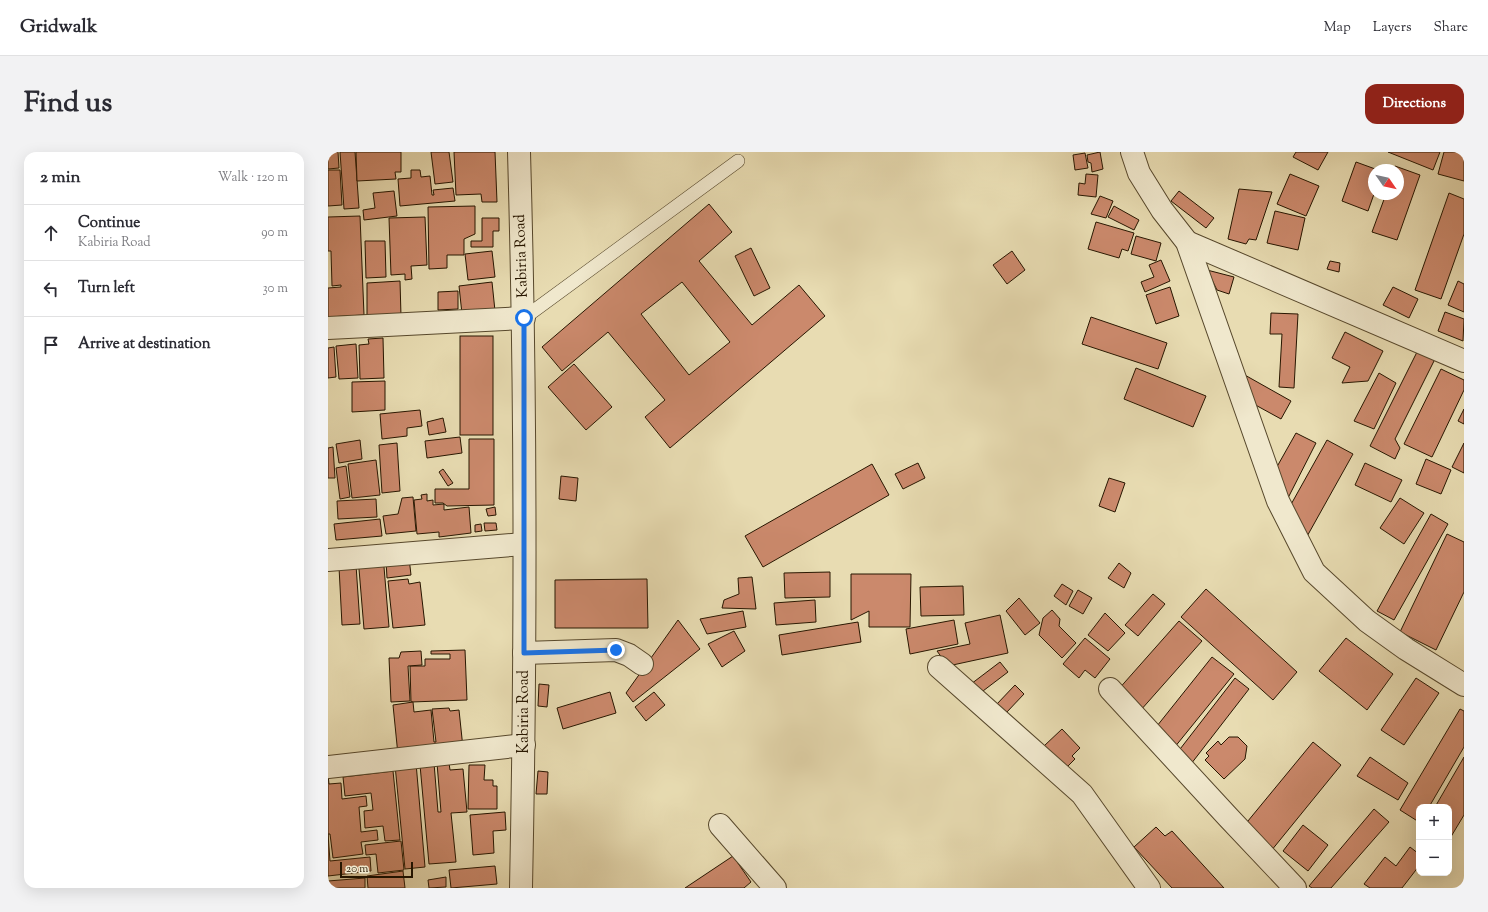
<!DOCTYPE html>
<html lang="en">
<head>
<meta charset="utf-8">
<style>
  body { margin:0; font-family:"Sorts Mill Goudy",serif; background:#f2f2f3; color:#2b2b33 }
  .controls { position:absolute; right:12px; bottom:12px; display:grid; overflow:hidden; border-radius:8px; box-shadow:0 4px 16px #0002 }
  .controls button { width:36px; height:36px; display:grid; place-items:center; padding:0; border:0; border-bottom:1px solid #e1e1e2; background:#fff; color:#2b2b33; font:20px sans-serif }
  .compass { position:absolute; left:1040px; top:12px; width:36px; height:36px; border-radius:50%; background:#fff; box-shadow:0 4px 16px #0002; rotate:124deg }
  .scale { position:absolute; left:12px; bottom:10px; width:73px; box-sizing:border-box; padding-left:4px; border:2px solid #271600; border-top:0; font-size:11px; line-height:14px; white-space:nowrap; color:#271600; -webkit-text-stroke:3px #f0e8cd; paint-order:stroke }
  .stop { position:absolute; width:12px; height:12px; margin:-9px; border:3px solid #1a73e8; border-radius:50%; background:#fff }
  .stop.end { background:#1a73e8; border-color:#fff; box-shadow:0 1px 4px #0008 }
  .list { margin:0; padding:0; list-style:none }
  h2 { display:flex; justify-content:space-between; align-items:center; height:52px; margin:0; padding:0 16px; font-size:17px }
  h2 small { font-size:13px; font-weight:400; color:#7c7c81 }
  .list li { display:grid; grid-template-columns:26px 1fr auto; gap:12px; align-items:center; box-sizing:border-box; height:56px; padding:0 16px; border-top:1px solid #e1e1e2 }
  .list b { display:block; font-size:15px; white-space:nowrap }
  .list p { margin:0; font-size:13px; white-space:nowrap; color:#7c7c81 }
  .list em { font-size:13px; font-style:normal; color:#7c7c81 }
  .icon { flex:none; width:22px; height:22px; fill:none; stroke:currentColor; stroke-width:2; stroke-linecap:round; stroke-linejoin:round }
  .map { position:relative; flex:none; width:1136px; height:736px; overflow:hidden; border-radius:12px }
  header { display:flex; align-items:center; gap:24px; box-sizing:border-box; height:56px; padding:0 20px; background:#fff; border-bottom:1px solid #e1e1e2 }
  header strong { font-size:19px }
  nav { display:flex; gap:22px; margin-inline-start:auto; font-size:14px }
  .intro { display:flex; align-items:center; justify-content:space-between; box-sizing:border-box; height:96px; padding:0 24px }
  h1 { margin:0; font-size:28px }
  .button { padding:10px 18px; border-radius:12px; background:#8f2418; color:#fff; font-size:14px; font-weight:700 }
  main { display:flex; gap:24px; padding:0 24px }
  aside { flex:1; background:#fff; border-radius:12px; box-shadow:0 4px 16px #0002 }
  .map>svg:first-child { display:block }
</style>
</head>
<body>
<header>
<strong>Gridwalk</strong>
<nav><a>Map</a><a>Layers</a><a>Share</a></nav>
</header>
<div class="intro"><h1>Find us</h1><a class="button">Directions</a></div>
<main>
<aside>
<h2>2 min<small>Walk · 120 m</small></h2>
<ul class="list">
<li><svg class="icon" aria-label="ahead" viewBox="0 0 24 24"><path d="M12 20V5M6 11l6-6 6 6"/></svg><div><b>Continue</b><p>Kabiria Road</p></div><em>90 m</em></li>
<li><svg class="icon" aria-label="left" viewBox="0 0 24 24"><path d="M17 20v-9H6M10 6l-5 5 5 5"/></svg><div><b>Turn left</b></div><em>30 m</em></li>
<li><svg class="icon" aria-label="arrive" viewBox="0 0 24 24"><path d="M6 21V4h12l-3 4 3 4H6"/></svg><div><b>Arrive at destination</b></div></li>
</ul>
</aside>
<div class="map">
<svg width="1136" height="736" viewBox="0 0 1136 736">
  <rect width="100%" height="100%" fill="#e8dcb2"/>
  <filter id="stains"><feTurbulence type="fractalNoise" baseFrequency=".005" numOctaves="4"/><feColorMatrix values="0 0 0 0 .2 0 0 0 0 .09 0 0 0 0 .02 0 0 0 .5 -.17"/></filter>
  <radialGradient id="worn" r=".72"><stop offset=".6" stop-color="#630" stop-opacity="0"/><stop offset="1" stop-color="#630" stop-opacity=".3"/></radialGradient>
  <!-- building -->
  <g fill="#cb896c" stroke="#271600" fill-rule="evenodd">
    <polygon points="0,0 10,0 11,16 0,17"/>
    <polygon points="12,0 27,0 31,56 16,57"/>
    <polygon points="28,0 73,0 73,20 67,20 68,27 29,29"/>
    <polygon points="103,0 121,0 125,30 107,32"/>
    <polygon points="126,0 167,0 169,50 154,50 153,42 128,43"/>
    <polygon points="772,0 775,17 764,20 763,11 760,10 759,3"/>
    <polygon points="968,0 1000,0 990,18 965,5"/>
    <polygon points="1060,0 1112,0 1105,18"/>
    <polygon points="1116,0 1136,0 1136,29 1110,22"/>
    <polygon points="757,1 760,16 747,18 745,3"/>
    <polygon points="1028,10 1050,18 1046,18 1046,42 1040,59 1014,49"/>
    <polygon points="1067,14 1092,23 1069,88 1044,80 1058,42 1070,42 1070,18 1066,18"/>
    <polygon points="0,18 12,18 14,53 0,54"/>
    <polygon points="83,18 92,18 93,25 102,24 104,43 106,43 105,38 125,36 127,49 72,54 70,27 83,26"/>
    <polygon points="758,22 770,23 768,45 750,43 751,31 757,32"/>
    <polygon points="962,22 991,34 978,64 949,52"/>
    <polygon points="911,37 944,40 928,88 921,87 918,92 900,87"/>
    <polygon points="66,39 69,64 36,68 35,58 47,56 45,41"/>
    <polygon points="851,39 886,66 878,76 843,49"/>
    <polygon points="1121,41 1136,47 1136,82 1113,147 1087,138"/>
    <polygon points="772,44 785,49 778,66 763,62"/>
    <path d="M381,52l23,28 -33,29 53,64 47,-40 26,31 -155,132 -25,-31 20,-17 -57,-68 -46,39 -20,-24zM354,130l48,60 -41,33 -48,-61z"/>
    <polygon points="147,54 147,82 136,87 136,103 119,103 119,116 101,117 100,55"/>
    <polygon points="786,54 811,68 806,78 780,65"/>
    <polygon points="947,59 977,66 970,98 939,91"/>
    <polygon points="32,64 36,163 0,165 0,136 13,135 13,133 4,134 3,99 0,99 0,65"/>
    <polygon points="97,65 99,113 83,114 84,127 77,128 77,122 63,123 61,66"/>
    <polygon points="154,66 171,66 171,79 165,79 165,95 143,95 143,89 154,89"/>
    <polygon points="768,70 806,81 800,99 794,97 791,106 760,97"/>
    <polygon points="808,84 833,91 828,109 803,102"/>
    <polygon points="37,89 57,89 58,125 38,126"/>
    <polygon points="423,96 442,136 426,144 407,104"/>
    <polygon points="164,99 167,125 140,128 137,102"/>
    <polygon points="684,99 697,118 679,132 665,113"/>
    <polygon points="833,108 842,129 817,140 813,130 826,125 821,113"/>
    <polygon points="1002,109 1012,111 1011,120 999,117"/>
    <polygon points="879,118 906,125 901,142 889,138"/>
    <polygon points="72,129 73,164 39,165 39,131"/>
    <polygon points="1130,129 1136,132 1136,160 1120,153"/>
    <polygon points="164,130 167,159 134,162 131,134"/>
    <polygon points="842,135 851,164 828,172 818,143"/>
    <polygon points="1065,135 1090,147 1081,166 1055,153"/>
    <polygon points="130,139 130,157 110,158 110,140"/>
    <polygon points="1117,160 1136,167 1135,189 1110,179"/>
    <polygon points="943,161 970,162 966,236 951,235 954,182 942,182"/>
    <polygon points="763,165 839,191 830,217 754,192"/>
    <polygon points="1017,180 1055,199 1040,229 1014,231 1022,215 1004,206"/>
    <rect x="132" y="184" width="33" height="99"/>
    <polygon points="55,186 56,226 32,227 31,193 41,192 40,187"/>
    <polygon points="28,192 30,226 11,227 8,194"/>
    <polygon points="6,195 8,225 0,226 0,196"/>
    <polygon points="1090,198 1107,207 1067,287 1072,296 1067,307 1042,294"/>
    <polygon points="246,212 284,255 258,278 220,235"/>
    <polygon points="808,216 878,244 865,275 796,247"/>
    <polygon points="1113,217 1136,228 1136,238 1104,305 1076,292"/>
    <polygon points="1051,221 1068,231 1046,277 1026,269"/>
    <polygon points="915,222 963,249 953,267 922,250"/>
    <polygon points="57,229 57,258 24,260 24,230"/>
    <polygon points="1136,257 1136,272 1130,269"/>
    <polygon points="92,258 94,274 79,276 79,284 54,287 52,262"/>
    <polygon points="115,266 118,280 101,283 99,270"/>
    <polygon points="968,281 988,291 960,346 946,320"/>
    <polygon points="132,285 134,301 99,306 97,289"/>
    <polygon points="141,287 166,287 166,353 119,354 115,351 107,351 107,337 141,337"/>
    <polygon points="32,288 34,307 11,311 8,292"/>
    <polygon points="999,288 1025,302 977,388 961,356"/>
    <polygon points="69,291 72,339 54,341 51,293"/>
    <polygon points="1136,291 1136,321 1124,315"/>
    <polygon points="5,295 7,326 0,326 0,296"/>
    <polygon points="1098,307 1123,318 1113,342 1088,332"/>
    <polygon points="48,308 52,343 24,346 20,312"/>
    <polygon points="590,311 597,326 575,337 567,322"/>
    <polygon points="1037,311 1074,328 1063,350 1027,333"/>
    <polygon points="544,312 561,343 435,415 417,384"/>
    <polygon points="18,314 22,345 12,347 8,316"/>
    <polygon points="115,317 125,331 120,334 111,320"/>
    <polygon points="233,324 250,326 248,349 231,347"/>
    <polygon points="781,326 797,331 787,360 771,354"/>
    <polygon points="99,342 99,349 105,348 105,353 116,352 116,358 141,355 143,381 111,385 111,380 89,382 86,348 94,347 93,343"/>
    <polygon points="85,345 88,379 58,382 55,364 70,362 74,346"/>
    <polygon points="1072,346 1096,361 1076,392 1052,376"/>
    <polygon points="48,347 49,365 10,367 9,349"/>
    <polygon points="167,355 168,363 160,364 158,357"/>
    <polygon points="1103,362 1120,372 1066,468 1049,459"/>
    <polygon points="52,367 54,384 8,388 6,372"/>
    <polygon points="156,371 168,371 169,378 157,379"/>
    <polygon points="153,372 154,379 147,380 147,373"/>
    <polygon points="1119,382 1136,390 1136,440 1108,498 1072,480"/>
    <polygon points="55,403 61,475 36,477 30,405"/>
    <polygon points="81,406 83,423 59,426 58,409"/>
    <polygon points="791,411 803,421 796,436 780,426"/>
    <polygon points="28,413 32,472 14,473 11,415"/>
    <polygon points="502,420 502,445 457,446 456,421"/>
    <polygon points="523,422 583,422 582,475 541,475 541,459 523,468"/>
    <polygon points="424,425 428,457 394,456 396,448 411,442 410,426"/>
    <polygon points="80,427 81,432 92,430 97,473 65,476 60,429"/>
    <polygon points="319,427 320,476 227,476 227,428"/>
    <polygon points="734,432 745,439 738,453 726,444"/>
    <polygon points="635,434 636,463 593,464 592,435"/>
    <polygon points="878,437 969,520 945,548 853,465"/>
    <polygon points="750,438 764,446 755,462 741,454"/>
    <polygon points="825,442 837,452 810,484 797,473"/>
    <polygon points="691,446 712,471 697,483 678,459"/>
    <polygon points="487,448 488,470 448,473 446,451"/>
    <polygon points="724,458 732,467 731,474 748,491 734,506 711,483 715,466"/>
    <polygon points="415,459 418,475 379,482 372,467"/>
    <polygon points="777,461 797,481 780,499 760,483"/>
    <polygon points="672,463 680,501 620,514 609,499 642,492 637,471"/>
    <polygon points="350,468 372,497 305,550 298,541"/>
    <polygon points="626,468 630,492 582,502 578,477"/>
    <polygon points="851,469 874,489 812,559 789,539"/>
    <polygon points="530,470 533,490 454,503 451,483"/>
    <polygon points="406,479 417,499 394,515 380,492"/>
    <polygon points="757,486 782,507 767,526 757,518 751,526 735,512"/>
    <polygon points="1018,486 1065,522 1039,558 991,519"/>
    <polygon points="137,498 139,548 83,550 82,514 97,514 97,507 122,507 122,502 103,502 103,499"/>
    <polygon points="93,499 94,513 80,514 82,549 63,550 61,506 71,506 73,500"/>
    <polygon points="884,505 906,522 846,596 825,579"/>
    <polygon points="672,510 680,520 651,542 643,532"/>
    <polygon points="907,526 921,537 863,612 849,601"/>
    <polygon points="1088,526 1111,541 1076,593 1053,578"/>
    <polygon points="211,532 221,533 219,555 210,554"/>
    <polygon points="687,533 696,542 678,561 668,553"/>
    <polygon points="282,540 288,561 235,577 229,556"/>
    <polygon points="326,540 337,553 318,569 307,555"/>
    <polygon points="85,550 86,560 103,558 106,590 108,590 104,557 121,556 122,559 131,558 135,596 70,603 65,553"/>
    <polygon points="1132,557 1136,559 1136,595 1101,655 1091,655 1091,670 1072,658"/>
    <polygon points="734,577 752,596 744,604 747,607 737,617 716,594"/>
    <polygon points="901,585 910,585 919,594 917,607 896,627 877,608 881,604 878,601 890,589 893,593"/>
    <polygon points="985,590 1013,613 943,699 915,675"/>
    <polygon points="1042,605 1080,631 1070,648 1029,624"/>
    <polygon points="1136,605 1136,663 1121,688 1121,655 1107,655"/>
    <polygon points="88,611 97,715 77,717 67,613"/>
    <polygon points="106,611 110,660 113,660 109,611 121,611 122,618 135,617 139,660 123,661 128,710 101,712 92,613"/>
    <polygon points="141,613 157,613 156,628 165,628 165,634 169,634 169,657 140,657"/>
    <polygon points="65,619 72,688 57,689 55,674 37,676 36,659 45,658 43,641 17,644 15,625"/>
    <polygon points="210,619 220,620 219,642 208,642"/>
    <polygon points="0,623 1,632 13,631 14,647 38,644 39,654 31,655 33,680 49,678 50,688 33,690 35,702 5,706 2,682 0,682"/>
    <polygon points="1046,657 1061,670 1003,736 984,736 981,734"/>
    <polygon points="177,660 178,678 165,679 166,701 145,703 142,663"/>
    <polygon points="975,673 1000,693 980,719 955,699"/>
    <polygon points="828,675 837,684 844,679 896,736 844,736 806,695"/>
    <polygon points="0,682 2,709 42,705 43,719 0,724"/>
    <polygon points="73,689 76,718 50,721 48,702 38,703 37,693"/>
    <polygon points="1082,695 1091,702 1091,714 1074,736 1042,736 1036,732 1057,705 1068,714"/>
    <polygon points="405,704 423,730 416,736 357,736"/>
    <polygon points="167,714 169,732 123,736 121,718"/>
    <polygon points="75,719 77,736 40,736 39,724"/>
    <polygon points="118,725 118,735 101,736 100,728"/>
    <polygon points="37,726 37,736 0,736 0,729"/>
  </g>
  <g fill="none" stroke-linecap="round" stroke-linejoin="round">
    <defs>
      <polyline id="service" points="196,166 410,9"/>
      <g id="minor">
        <path d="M191,0c7,245 7,491 2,736"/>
        <polyline points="804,0 811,21 834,58 859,90 950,349 986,420 1039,469 1078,497 1136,533"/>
        <polyline points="859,90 1136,209"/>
        <polyline points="0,176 196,166"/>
        <polyline points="0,408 196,392"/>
        <polyline points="196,501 288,498 301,503 314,512"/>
        <polyline points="611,515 754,642 821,736"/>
        <polyline points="782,537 900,665 967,736"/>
        <polyline points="0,615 196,593"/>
        <polyline points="392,673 447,736"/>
      </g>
    </defs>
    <!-- service casing -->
    <use href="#service" stroke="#57482c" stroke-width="14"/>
    <!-- minor casing -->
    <use href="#minor" stroke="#57482c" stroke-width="24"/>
    <!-- service -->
    <use href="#service" stroke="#f0e8cd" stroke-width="13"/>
    <!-- minor -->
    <use href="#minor" stroke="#f0e8cd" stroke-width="22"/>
  </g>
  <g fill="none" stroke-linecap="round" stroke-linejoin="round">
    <!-- route -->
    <polyline stroke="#1a73e8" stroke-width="5" points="196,166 196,501 288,498"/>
  </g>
  <g text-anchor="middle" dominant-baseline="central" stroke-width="3" stroke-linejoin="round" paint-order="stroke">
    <!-- street labels -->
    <g font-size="15" fill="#271600" stroke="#f0e8cd">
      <text transform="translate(194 104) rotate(-92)">Kabiria Road</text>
      <text transform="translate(196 560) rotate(-90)">Kabiria Road</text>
    </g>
  </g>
  <rect width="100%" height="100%" filter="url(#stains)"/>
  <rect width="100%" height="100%" fill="url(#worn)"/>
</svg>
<div class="controls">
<button>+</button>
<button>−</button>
</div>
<svg class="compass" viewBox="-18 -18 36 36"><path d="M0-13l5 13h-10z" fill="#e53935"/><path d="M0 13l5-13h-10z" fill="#7c7c81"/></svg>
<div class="scale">20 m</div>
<div class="stop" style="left:196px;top:166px"></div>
<div class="stop end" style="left:288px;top:498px"></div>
</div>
</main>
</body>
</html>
